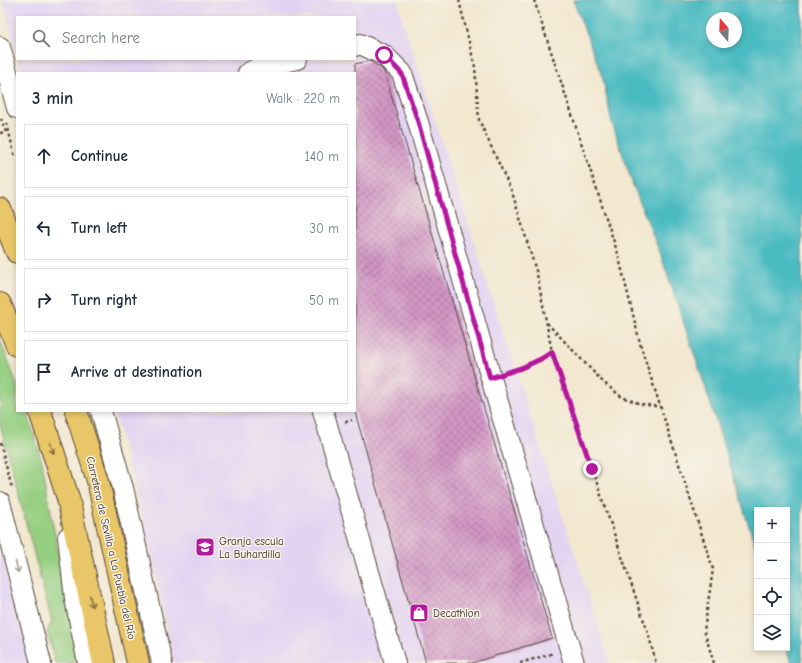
<!DOCTYPE html>
<html lang="en">
<head>
<meta charset="utf-8">
<style>
  body { margin:0; font-family:"Comic Neue",sans-serif; background:#f6f6f7; color:#1f2937 }
  .controls { position:absolute; right:12px; bottom:12px; display:grid; overflow:hidden; border-radius:0px; box-shadow:0 2px 6px #0003 }
  .controls button { width:36px; height:36px; display:grid; place-items:center; padding:0; border:0; border-bottom:1px solid #e0e1e3; background:#fff; color:#1f2937; font:20px sans-serif }
  .compass { position:absolute; left:706px; top:12px; width:36px; height:36px; border-radius:50%; background:#fff; box-shadow:0 2px 6px #0003; rotate:341deg }
  .stop { position:absolute; width:12px; height:12px; margin:-9px; border:3px solid #b5179e; border-radius:50%; background:#fff }
  .stop.end { background:#b5179e; border-color:#fff; box-shadow:0 1px 4px #0008 }
  .list { margin:0; padding:0; list-style:none }
  h2 { display:flex; justify-content:space-between; align-items:center; height:52px; margin:0; padding:0 16px; font-size:17px }
  h2 small { font-size:13px; font-weight:400; color:#747a83 }
  .list li { display:grid; grid-template-columns:26px 1fr auto; gap:12px; align-items:center; box-sizing:border-box; height:64px; margin:0 8px 8px; padding:0 8px; border:1px solid #e0e1e3; border-radius:0px }
  .list b { display:block; font-size:15px; white-space:nowrap }
  .list em { font-size:13px; font-style:normal; color:#747a83 }
  .icon { flex:none; width:22px; height:22px; fill:none; stroke:currentColor; stroke-width:2; stroke-linecap:round; stroke-linejoin:round }
  .map { position:relative; flex:none; width:802px; height:663px; overflow:hidden }
  .search { position:absolute; background:#fff; box-shadow:0 2px 6px #0003; left:16px; top:16px; width:340px; height:44px; display:flex; align-items:center; gap:10px; box-sizing:border-box; padding:0 14px; border-radius:0px; color:#747a83; font-size:15px }
  .panel { position:absolute; background:#fff; box-shadow:0 2px 6px #0003; left:16px; top:72px; width:340px; height:340px; border-radius:0px }
  .map>svg:first-child { display:block }
</style>
</head>
<body>
<div class="map">
<svg width="802" height="663" viewBox="0 0 802 663">
  <defs>
    <pattern id="building-cross-hatch" width="8" height="8" patternUnits="userSpaceOnUse"><rect width="8" height="8" fill="#d397c6"/><path d="M0 0l8 8M0 8l8-8" fill="none" stroke="#ac7ba0"/></pattern>
  </defs>
  <rect width="100%" height="100%" fill="#f7f3e8"/>
  <filter id="ink" filterUnits="userSpaceOnUse"><feTurbulence type="fractalNoise" baseFrequency=".025" numOctaves="2"/><feDisplacementMap in="SourceGraphic" scale="8" xChannelSelector="R" yChannelSelector="G"/><feConvolveMatrix kernelMatrix="1 2 1 2 8 2 1 2 1" color-interpolation-filters="sRGB"/></filter>
  <filter id="wash" filterUnits="userSpaceOnUse"><feTurbulence type="fractalNoise" baseFrequency=".012" numOctaves="4" result="noise"/><feDisplacementMap in="SourceGraphic" scale="16" xChannelSelector="R" yChannelSelector="G"/><feGaussianBlur stdDeviation="0.9" result="paint"/><feColorMatrix in="noise" values="0 0 0 0 0 0 0 0 0 0 0 0 0 0 0 0 0 1.4 0 .05"/><feComposite in="paint" operator="in"/></filter>
  <g filter="url(#wash)">
    <rect width="100%" height="100%" fill="#f2e7cf"/>
    <!-- built -->
    <g fill="#e3d3f2">
      <polygon points="3,0 398,0 403,22 610,663 174,663 162,604 141,514 114,411 355,411 355,73 22,73 18,59 355,59 355,17 17,17 17,56"/>
      <polygon points="0,539 35,663 0,663"/>
    </g>
    <!-- grass -->
    <polygon fill="#96cf82" stroke="#687c50" points="0,339 17,385 17,411 27,411 42,462 67,604 78,663 55,663 47,631 52,622 0,424"/>
    <!-- water -->
    <path fill="#4cbbc2" stroke="#447270" fill-rule="evenodd" d="M573,0h229v663h-11l-5,-15h1v-138h-30v42l-53,-169 -44,-130 -27,-68 -21,-62 -10,-48zM712,18h24v24h-24z"/>
    <g id="blocks">
      <!-- building -->
      <polygon fill="url(#building-cross-hatch)" points="369,61 381,68 384,71 552,638 472,663 426,663 355,412 355,64"/>
    </g>
  </g>
  <g filter="url(#ink)">
    <use href="#blocks" fill-opacity="0" stroke="#564639" stroke-width="1"/>
    <g fill="none" stroke-linecap="round" stroke-linejoin="round">
      <defs>
        <g id="minor">
          <polyline points="355,46 360,44 384,55 402,73 418,122 491,378 574,663"/>
          <polyline points="0,47 17,108"/>
          <polyline points="248,73 258,68 297,59"/>
          <polyline points="101,411 123,488 162,663"/>
          <polyline points="323,411 395,663"/>
          <polyline points="0,502 41,663"/>
          <polyline points="68,537 75,599 88,663"/>
        </g>
        <g id="major">
          <polyline points="0,209 17,252"/>
          <polyline points="0,304 17,345"/>
          <polyline points="40,411 68,498 104,663"/>
          <polyline points="76,411 98,481 138,663"/>
        </g>
      </defs>
      <!-- minor casing -->
      <use href="#minor" stroke="#564639" stroke-width="22"/>
      <!-- major casing -->
      <use href="#major" stroke="#564639" stroke-width="24"/>
      <!-- path -->
      <g stroke="#564639" stroke-width="2.5" stroke-dasharray="3 3" stroke-linecap="butt">
        <polyline points="459,0 475,67 479,120 512,192 537,274 552,352 648,633 656,663"/>
        <polyline points="534,0 618,254 641,347 713,569 704,631 714,663"/>
        <polyline points="7,123 14,154 17,154"/>
        <polyline points="0,133 6,132 1,119"/>
        <polyline points="547,323 603,382 622,397 641,404 661,407"/>
        <path d="M507,373c16,-5 31,-12 45,-21"/>
        <polyline points="345,422 352,420"/>
        <polyline points="0,443 12,488"/>
        <polyline points="520,663 554,653"/>
      </g>
      <!-- minor -->
      <use href="#minor" stroke="#fff" stroke-width="20"/>
      <!-- major -->
      <use href="#major" stroke="#e9c769" stroke-width="22"/>
    </g>
    <!-- one-way arrows -->
    <defs><path id="oneway-shaft" d="M-6 0H5M1.5-3L5.5 0L1.5 3" fill="none" stroke-width="1.6" stroke-linecap="round" stroke-linejoin="round"/></defs>
    <g stroke="#897140">
      <use href="#oneway-shaft" transform="translate(52 448) rotate(72)"/>
      <use href="#oneway-shaft" transform="translate(91 601) rotate(77)"/>
    </g>
    <use stroke="#a79f9a" href="#oneway-shaft" transform="translate(17 567) rotate(76)"/>
  </g>
  <g fill="none" stroke-linecap="round" stroke-linejoin="round" filter="url(#ink)">
    <!-- route -->
    <polyline stroke="#b5179e" stroke-width="5" points="384,55 402,74 418,122 490,378 521,368 541,359 552,352 592,469"/>
  </g>
  <!-- icons -->
  <defs>
    <symbol id="school-square" viewBox="-11 -11 22 22"><rect x="-9" y="-9" width="18" height="18" rx="4" fill="#b5179e" stroke="#f7f3e8"/><path d="M0-5L7-2L0 1L-7-2ZM-4 1L0 2.5L4 1V4Q0 6-4 4Z" fill="#fff"/></symbol>
    <symbol id="shop-square" viewBox="-11 -11 22 22"><rect x="-9" y="-9" width="18" height="18" rx="4" fill="#b5179e" stroke="#f7f3e8"/><path d="M-5-2.5h2.3a2.7 3.5 0 0 1 5.4 0H5L5.5 6h-11ZM-1.5-2.5h3a1.5 2.3 0 0 0-3 0Z" fill="#fff"/></symbol>
  </defs>
  <g fill-rule="evenodd">
    <use href="#school-square" x="194" y="536" width="22" height="22"/>
    <use href="#shop-square" x="408" y="602" width="22" height="22"/>
  </g>
  <g text-anchor="middle" dominant-baseline="central" stroke-width="3" stroke-linejoin="round" paint-order="stroke">
    <!-- poi labels -->
    <g font-size="11" fill="#3b2a1e" stroke="#f7f3e8" text-anchor="start">
      <text x="219" y="541">Granja escula<tspan x="219" dy="13">La Buhardilla</tspan></text>
      <text x="433" y="613">Decathlon</text>
    </g>
    <!-- street labels -->
    <g font-size="11" fill="#3b2a1e" stroke="#f7f3e8">
      <text transform="translate(111 548) rotate(77)">Carretera de Sevilla a La Puebla del Río</text>
    </g>
  </g>
</svg>
<div class="controls">
<button>+</button>
<button>−</button>
<button><svg class="icon" aria-label="locate" viewBox="0 0 24 24"><circle cx="12" cy="12" r="6"/><path d="M12 2v4M12 18v4M2 12h4M18 12h4"/></svg></button>
<button><svg class="icon" aria-label="layers" viewBox="0 0 24 24"><path d="M12 4l9 5-9 5-9-5zM3 14l9 5 9-5"/></svg></button>
</div>
<svg class="compass" viewBox="-18 -18 36 36"><path d="M0-13l5 13h-10z" fill="#e53935"/><path d="M0 13l5-13h-10z" fill="#747a83"/></svg>
<div class="stop" style="left:384px;top:55px"></div>
<div class="stop end" style="left:592px;top:469px"></div>
<div class="search"><svg class="icon" aria-label="search" viewBox="0 0 24 24"><circle cx="10" cy="10" r="6"/><path d="M15 15l6 6"/></svg>Search here</div>
<section class="panel">
<h2>3 min<small>Walk · 220 m</small></h2>
<ul class="list">
<li><svg class="icon" aria-label="ahead" viewBox="0 0 24 24"><path d="M12 20V5M6 11l6-6 6 6"/></svg><div><b>Continue</b></div><em>140 m</em></li>
<li><svg class="icon" aria-label="left" viewBox="0 0 24 24"><path d="M17 20v-9H6M10 6l-5 5 5 5"/></svg><div><b>Turn left</b></div><em>30 m</em></li>
<li><svg class="icon" aria-label="right" viewBox="0 0 24 24"><path d="M7 20v-9h11M14 6l5 5-5 5"/></svg><div><b>Turn right</b></div><em>50 m</em></li>
<li><svg class="icon" aria-label="arrive" viewBox="0 0 24 24"><path d="M6 21V4h12l-3 4 3 4H6"/></svg><div><b>Arrive at destination</b></div></li>
</ul>
</section>
</div>
</body>
</html>
